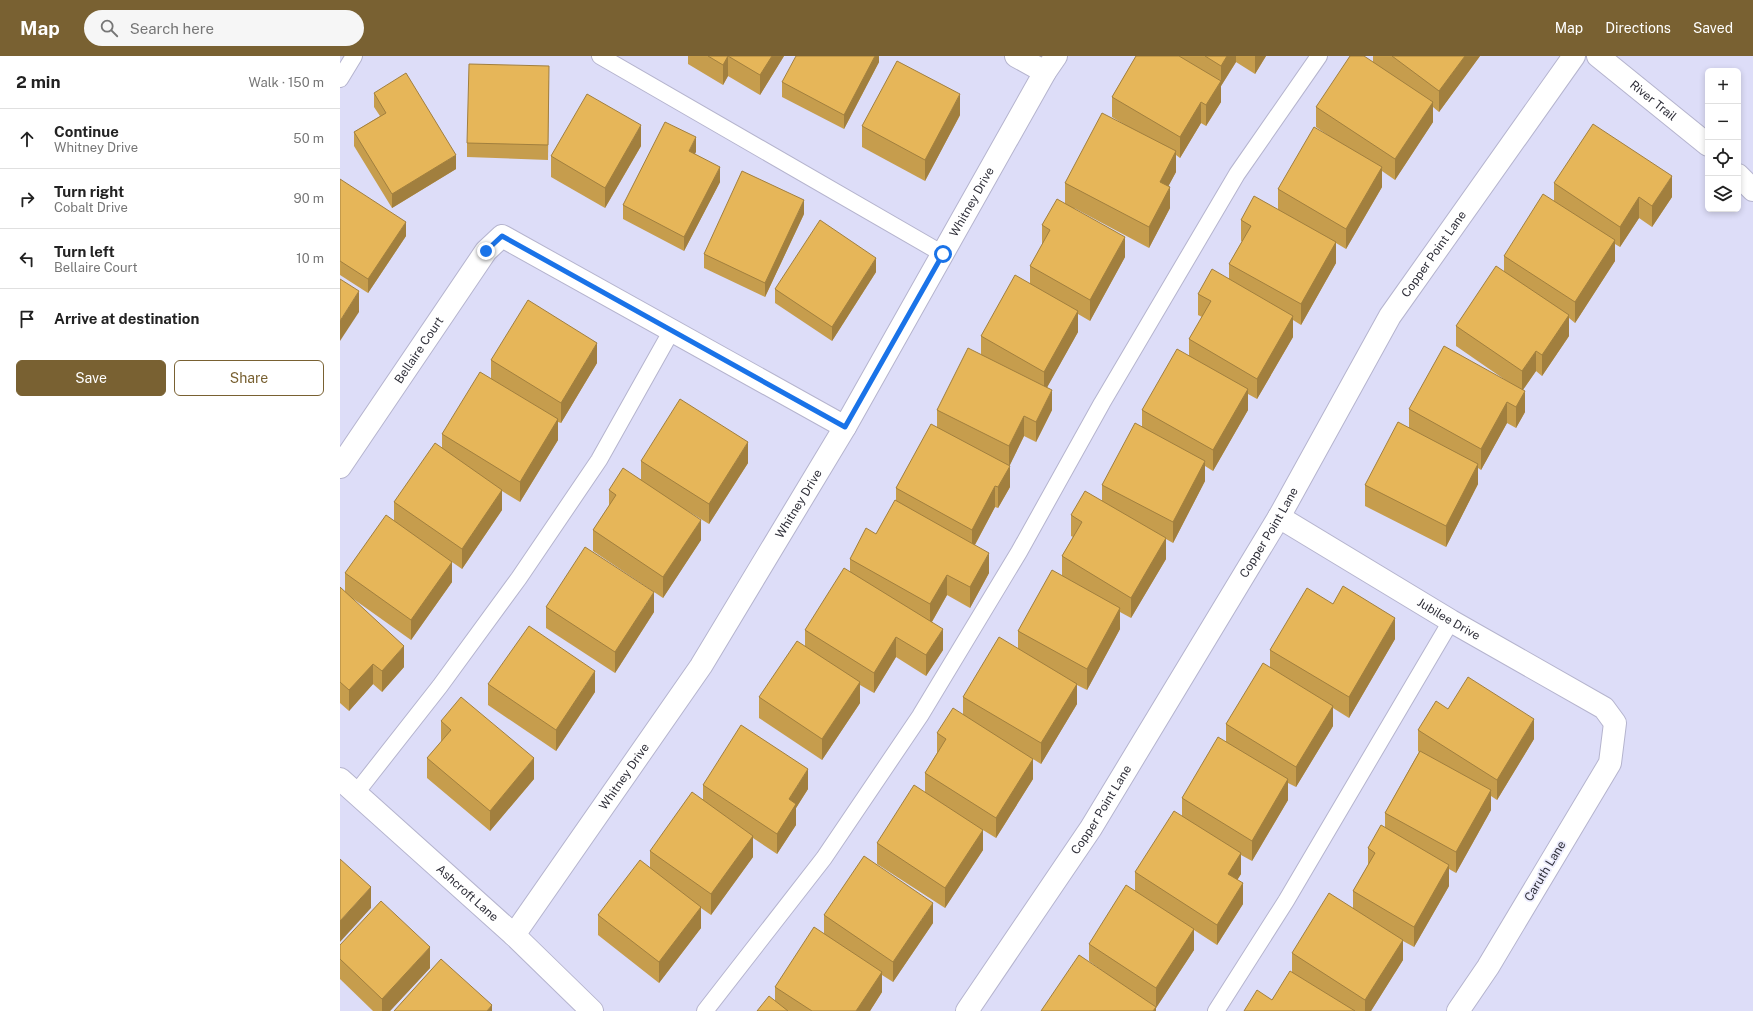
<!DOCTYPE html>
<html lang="en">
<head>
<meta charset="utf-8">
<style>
  body { margin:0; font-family:"Public Sans",sans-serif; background:#f6f6f6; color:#222 }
  .controls { position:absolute; right:12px; top:12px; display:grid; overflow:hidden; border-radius:6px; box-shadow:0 2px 6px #0003 }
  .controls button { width:36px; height:36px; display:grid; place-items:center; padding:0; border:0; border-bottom:1px solid #e0e0e0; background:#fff; color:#222; font:20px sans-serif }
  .stop { position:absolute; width:12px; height:12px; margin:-9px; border:3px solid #1a73e8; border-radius:50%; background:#fff }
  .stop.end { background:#1a73e8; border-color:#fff; box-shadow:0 1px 4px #0008 }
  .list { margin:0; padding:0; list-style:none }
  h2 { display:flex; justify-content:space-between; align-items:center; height:52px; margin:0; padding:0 16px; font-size:17px }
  h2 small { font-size:13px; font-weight:400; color:#767676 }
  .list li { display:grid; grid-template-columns:26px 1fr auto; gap:12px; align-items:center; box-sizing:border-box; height:60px; padding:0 16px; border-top:1px solid #e0e0e0 }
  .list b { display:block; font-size:15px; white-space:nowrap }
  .list p { margin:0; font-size:13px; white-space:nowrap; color:#767676 }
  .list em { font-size:13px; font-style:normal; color:#767676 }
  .actions { display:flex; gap:8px; padding:12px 16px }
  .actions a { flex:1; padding:9px 0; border:1px solid #796132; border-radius:6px; text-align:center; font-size:14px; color:#796132 }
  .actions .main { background:#796132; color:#fff }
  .icon { flex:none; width:22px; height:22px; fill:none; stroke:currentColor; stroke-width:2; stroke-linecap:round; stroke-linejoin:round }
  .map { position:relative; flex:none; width:1413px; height:955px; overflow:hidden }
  header { display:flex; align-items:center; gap:24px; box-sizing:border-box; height:56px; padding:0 20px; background:#796132; color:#fff }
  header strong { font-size:19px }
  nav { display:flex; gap:22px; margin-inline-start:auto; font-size:14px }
  .search { width:280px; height:36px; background:#f6f6f6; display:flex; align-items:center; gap:10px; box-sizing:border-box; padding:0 14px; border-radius:22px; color:#767676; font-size:15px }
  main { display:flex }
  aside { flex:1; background:#fff }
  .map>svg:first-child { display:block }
</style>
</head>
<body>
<header>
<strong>Map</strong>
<div class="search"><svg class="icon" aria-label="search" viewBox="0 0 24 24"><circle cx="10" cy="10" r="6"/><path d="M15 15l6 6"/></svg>Search here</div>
<nav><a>Map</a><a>Directions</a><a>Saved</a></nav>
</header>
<main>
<aside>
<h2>2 min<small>Walk · 150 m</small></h2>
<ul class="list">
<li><svg class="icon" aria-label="ahead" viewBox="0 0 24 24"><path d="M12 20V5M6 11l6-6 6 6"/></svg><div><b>Continue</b><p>Whitney Drive</p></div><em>50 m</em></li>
<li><svg class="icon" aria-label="right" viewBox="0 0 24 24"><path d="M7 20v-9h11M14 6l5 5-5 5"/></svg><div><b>Turn right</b><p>Cobalt Drive</p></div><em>90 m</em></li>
<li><svg class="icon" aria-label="left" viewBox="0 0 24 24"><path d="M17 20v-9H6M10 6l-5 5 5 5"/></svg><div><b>Turn left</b><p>Bellaire Court</p></div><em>10 m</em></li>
<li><svg class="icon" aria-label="arrive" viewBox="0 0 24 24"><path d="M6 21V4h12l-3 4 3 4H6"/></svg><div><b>Arrive at destination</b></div></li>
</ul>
<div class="actions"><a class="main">Save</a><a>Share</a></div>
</aside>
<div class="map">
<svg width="1413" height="955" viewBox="0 0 1413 955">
  <rect width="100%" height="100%" fill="#ddddf8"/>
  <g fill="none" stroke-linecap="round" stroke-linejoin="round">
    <defs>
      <g id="service">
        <polyline points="260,0 603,198"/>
        <polyline points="0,23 14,0"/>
        <polyline points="16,737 100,630 179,522 259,404 332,274"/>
        <polyline points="365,955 484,802 580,660 679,496 762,347 897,118 979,0"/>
        <polyline points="876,955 946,845 1111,565"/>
      </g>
      <g id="minor">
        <polyline points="676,0 705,16"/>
        <path id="s1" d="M1258,0l110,89"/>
        <polyline points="1398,119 1413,134"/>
        <path id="s2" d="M0,411l146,-216 16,-15 343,191"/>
        <path id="s3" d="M939,461l172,104 153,87 11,15 -5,40 -122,204 -30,44"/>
        <path id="s4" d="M0,723l174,156 78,76"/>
        <path id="s5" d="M174,879l187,-269 144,-239 200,-355 11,-16"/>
        <path id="s6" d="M627,955l124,-183 188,-311 111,-201 184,-260"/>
      </g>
    </defs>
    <!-- service casing -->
    <use href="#service" stroke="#b5b4ce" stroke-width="18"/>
    <!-- minor casing -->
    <use href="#minor" stroke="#b5b4ce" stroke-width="24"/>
    <!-- service -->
    <use href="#service" stroke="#fff" stroke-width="16"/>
    <!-- minor -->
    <use href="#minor" stroke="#fff" stroke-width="22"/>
  </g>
  <!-- wall -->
  <g fill="#c69d4d">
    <polygon points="348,0 444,0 420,39 388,20 383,29 348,8"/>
    <polygon points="539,0 539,6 504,73 442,41 442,26"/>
    <polygon points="796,0 926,0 915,18 896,6 881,30 881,46 866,70 861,67 840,102 836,99 836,116 828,130 830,152 809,192 734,152 785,201 750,265 738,258 738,276 707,331 712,354 696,386 684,380 669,410 670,431 658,452 655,451 635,489 649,517 630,552 607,539 592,566 603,594 586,620 556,601 534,637 520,629 520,647 482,704 419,662 419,641 465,590 465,574 510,515 510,503 536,478 556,444 556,432 597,371 597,354 641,298 641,280 690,227 690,210 702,189 702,169 725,147 725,127 785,69 772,61 772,41"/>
    <polygon points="1033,0 1140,0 1099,56 1093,51 1093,66 1055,124 1042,115 1042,131 1006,193 996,187 996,207 961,269 953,264 953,281 917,343 908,338 908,354 873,415 865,410 865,425 833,487 826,483 826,503 791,562 780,556 780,573 747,634 737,629 737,648 701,708 693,703 693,723 656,782 643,774 643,794 605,852 537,808 537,787 585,736 585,717 597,697 597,677 623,658 623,641 678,592 678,575 722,519 722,500 733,481 731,480 731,459 762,445 762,429 802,371 802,354 849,300 849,283 862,261 858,259 858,238 889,223 889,208 902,185 901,185 901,164 938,154 938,133 989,80 976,71 976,51 1033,6"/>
    <polygon points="209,24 208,104 127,101 127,87"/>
    <polygon points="34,37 116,113 52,152 14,90 14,76 40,60 34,51"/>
    <polygon points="620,59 585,125 522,91 522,70"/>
    <polygon points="301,90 265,152 211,121 211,100"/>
    <polygon points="356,96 354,98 380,126 344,195 283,163 283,149"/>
    <polygon points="0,123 66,180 28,237 0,219"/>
    <polygon points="1214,127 1332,141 1312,171 1299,162 1280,191 1275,188 1275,205 1235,267 1229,262 1229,280 1202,320 1196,315 1183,334 1185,356 1176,372 1167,367 1141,414 1138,412 1138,428 1106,491 1025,450 1025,429 1069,372 1069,353 1171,328 1116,290 1116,270 1164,215 1164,200 1214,145"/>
    <polygon points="464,158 425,241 364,212 364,198"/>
    <polygon points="536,216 492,285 435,247 435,233"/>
    <polygon points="151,304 257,307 221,367 218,366 218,384 180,446 162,435 162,454 122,513 112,506 112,526 71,584 12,542 64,611 42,636 33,628 9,655 0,647 0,531 5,536 5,517 54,465 54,446 102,393 102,378 151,323"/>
    <polygon points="301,405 408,407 369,468 346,454 361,484 323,542 253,495 253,474 269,450 269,434 301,423"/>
    <polygon points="993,548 1055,583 1009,662 993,652 993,670 956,731 948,727 948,744 912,805 901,799 901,818 897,824 903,848 877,889 854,874 854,894 816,952 816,955 749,905 749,888 795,835 795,816 842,760 842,742 886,686 886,668 930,612 930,594"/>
    <polygon points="206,551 314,556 275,617 206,572"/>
    <polygon points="148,628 255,636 216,695 148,649"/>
    <polygon points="1108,653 1194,683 1157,744 1151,740 1151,754 1116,817 1109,813 1109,830 1074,891 1063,885 1063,904 1031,955 904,955 932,944 952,916 952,897 1013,852 1013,835 1028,809 1028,792 1045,772 1045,757 1079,696 1078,695 1078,674"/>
    <polygon points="101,665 194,723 150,775 87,722 87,702 101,686"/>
    <polygon points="363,729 468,733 456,752 456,769 437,798 413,782 413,801 371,859 361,852 361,872 319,927 258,879 258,859 310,812 310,795 363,744"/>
    <polygon points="484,859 593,867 553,926 542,919 542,936 530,955 417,955 435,945 435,931 484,877"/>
    <polygon points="0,889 90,912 50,955 33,955 0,923"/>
  </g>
  <!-- shaded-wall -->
  <g fill="#a17f3e">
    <polygon points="388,0 388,20 383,29 383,9"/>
    <polygon points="432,0 444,0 420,39 420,19"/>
    <polygon points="535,0 539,0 539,6 504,73 504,59"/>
    <polygon points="887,0 896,0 896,6 881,30 881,10"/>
    <polygon points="915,0 926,0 915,18"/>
    <polygon points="1125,0 1140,0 1099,56 1099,35"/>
    <polygon points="881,25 881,46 866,70 866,49"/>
    <polygon points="620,38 620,59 585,125 585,104"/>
    <polygon points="861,46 861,67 840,102 840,81"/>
    <polygon points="1093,46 1093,66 1055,124 1055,103"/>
    <polygon points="301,69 301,90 265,152 265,132"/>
    <polygon points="356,81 356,96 349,109 349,95"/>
    <polygon points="836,95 836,116 820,146 820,126"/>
    <polygon points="116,99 116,113 52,152 52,138"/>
    <polygon points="380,111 380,126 344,195 344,181"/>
    <polygon points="1042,111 1042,131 1006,193 1006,173"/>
    <polygon points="1332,120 1332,141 1312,171 1312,150"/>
    <polygon points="830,131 830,152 809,192 809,171"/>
    <polygon points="1299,141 1299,162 1280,191 1280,171"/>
    <polygon points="464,144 464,158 425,241 425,227"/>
    <polygon points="66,166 66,180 28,237 28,223"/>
    <polygon points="785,181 785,201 750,265 750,244"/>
    <polygon points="1275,184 1275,205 1235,267 1235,246"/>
    <polygon points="996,186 996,207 961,269 961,248"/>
    <polygon points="536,202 536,216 492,285 492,271"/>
    <polygon points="19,235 19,256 0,285 0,265"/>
    <polygon points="738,255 738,276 704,337 704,316"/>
    <polygon points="1229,259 1229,280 1202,320 1202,299"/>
    <polygon points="953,260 953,281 917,343 917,323"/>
    <polygon points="257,287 257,307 221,367 221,347"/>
    <polygon points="1196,295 1196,315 1182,335 1182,315"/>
    <polygon points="908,333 908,354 873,415 873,394"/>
    <polygon points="712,334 712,354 696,386 696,366"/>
    <polygon points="1185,335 1185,356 1176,372 1176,351"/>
    <polygon points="1167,346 1167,367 1141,414 1141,393"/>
    <polygon points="684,360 684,380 669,411 669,390"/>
    <polygon points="218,363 218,384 180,446 180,426"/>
    <polygon points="408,386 408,407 369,468 369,448"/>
    <polygon points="865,405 865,425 833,487 833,466"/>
    <polygon points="1138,408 1138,428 1106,491 1106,470"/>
    <polygon points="670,410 670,431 658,452 658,431"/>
    <polygon points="655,430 655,451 632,494 632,474"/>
    <polygon points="162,434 162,454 122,513 122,493"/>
    <polygon points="361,464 361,484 323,542 323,521"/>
    <polygon points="826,482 826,503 791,562 791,542"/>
    <polygon points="649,497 649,517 630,552 630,531"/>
    <polygon points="112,506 112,526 71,584 71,564"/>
    <polygon points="607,519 607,539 590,569 590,548"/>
    <polygon points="314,536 314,556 275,617 275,596"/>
    <polygon points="780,552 780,573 747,634 747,613"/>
    <polygon points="1055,562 1055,583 1009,662 1009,641"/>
    <polygon points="603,573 603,594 586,620 586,599"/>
    <polygon points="556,581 556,601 534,637 534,617"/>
    <polygon points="64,590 64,611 42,636 42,615"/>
    <polygon points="33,608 33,628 9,655 9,634"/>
    <polygon points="255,615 255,636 216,695 216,674"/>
    <polygon points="520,626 520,647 482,704 482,683"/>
    <polygon points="737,628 737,648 701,708 701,687"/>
    <polygon points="993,650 993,670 956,731 956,711"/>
    <polygon points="1194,663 1194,683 1157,744 1157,724"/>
    <polygon points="194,702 194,723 150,775 150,755"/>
    <polygon points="693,703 693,723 656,782 656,762"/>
    <polygon points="468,713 468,733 456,752 456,769 437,798 437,778 449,743"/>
    <polygon points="948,723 948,744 912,805 912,785"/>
    <polygon points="1151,734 1151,754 1116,817 1116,796"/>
    <polygon points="643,774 643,794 605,852 605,832"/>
    <polygon points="413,780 413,801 371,859 371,838"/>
    <polygon points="901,797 901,818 888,839 888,818"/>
    <polygon points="1109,809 1109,830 1074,891 1074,871"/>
    <polygon points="903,827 903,848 877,889 877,869"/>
    <polygon points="31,831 31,852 0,886 0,865"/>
    <polygon points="593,847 593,867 553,926 553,906"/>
    <polygon points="361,851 361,872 319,927 319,906"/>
    <polygon points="854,873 854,894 816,952 816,932"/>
    <polygon points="1063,884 1063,904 1031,955 1025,955 1025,944"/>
    <polygon points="90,891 90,912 50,955 42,955 42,943"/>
    <polygon points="542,916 542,936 530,955 516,955"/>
    <polygon points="152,949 152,955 147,955"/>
    <polygon points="816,951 816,955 813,955"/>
  </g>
  <!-- building -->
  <g fill="#e6b659" stroke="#a17f3e">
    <polygon points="368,0 388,0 383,9"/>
    <polygon points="388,0 432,0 420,19"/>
    <polygon points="456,0 535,0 504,59 442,26"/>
    <polygon points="796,0 839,0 881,25 866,49 861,46 840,81 772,41"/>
    <polygon points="865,0 887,0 881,10"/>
    <polygon points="1010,0 1024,0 1093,46 1055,103 976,51"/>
    <polygon points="1052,0 1125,0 1099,35"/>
    <polygon points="557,5 620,38 585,104 522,70"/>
    <polygon points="129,8 209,10 208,89 127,87"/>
    <polygon points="66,17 116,99 52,138 14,76 46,57 34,37"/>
    <polygon points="247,38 301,69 265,132 211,100"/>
    <polygon points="762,57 836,95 820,126 830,131 809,171 725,127"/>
    <polygon points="325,66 356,81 349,95 380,111 344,181 283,149"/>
    <polygon points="1253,68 1332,120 1312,150 1299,141 1280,171 1214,127"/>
    <polygon points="974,71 1042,111 1006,173 938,133"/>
    <polygon points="402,115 464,144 425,227 364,198"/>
    <polygon points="0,123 66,166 28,223 0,205"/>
    <polygon points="1203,138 1275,184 1235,246 1164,200"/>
    <polygon points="914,140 996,186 961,248 889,208 911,170 901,164"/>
    <polygon points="717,143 785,181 750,244 690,210 710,174 702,169"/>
    <polygon points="480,164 536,202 492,271 435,233"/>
    <polygon points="1156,210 1229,259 1202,299 1196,295 1182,315 1116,270"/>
    <polygon points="872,213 953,260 917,323 849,283 871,245 858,238"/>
    <polygon points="675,219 738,255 704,316 641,280"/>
    <polygon points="0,223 19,235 0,265"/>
    <polygon points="188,244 257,287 221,347 151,304"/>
    <polygon points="1104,290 1185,335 1176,351 1167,346 1141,393 1069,353"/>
    <polygon points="628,292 712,334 696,366 684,360 669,390 597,354"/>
    <polygon points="837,293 908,333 873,394 802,354"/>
    <polygon points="140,316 218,363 180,426 102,378"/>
    <polygon points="340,343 408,386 369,448 301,405"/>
    <polygon points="1058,366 1138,408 1106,470 1025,429"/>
    <polygon points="795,367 865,405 833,466 762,429"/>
    <polygon points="591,368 670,410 658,431 655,430 632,474 556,432"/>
    <polygon points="95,387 162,434 122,493 54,446"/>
    <polygon points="283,412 361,464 323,521 253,474 276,439 269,434"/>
    <polygon points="745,435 826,482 791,542 722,500 742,466 731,459"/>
    <polygon points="555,444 649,497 630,531 607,519 590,548 510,503 526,472 536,478"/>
    <polygon points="46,459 112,506 71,564 5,517"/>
    <polygon points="245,491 314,536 275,596 206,551"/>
    <polygon points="504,512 603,573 586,599 556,581 534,617 465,574"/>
    <polygon points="712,514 780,552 747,613 678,575"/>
    <polygon points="1003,530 1055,562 1009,641 930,594 967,532 993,548"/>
    <polygon points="0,531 64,590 42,615 33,608 9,634 0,626"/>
    <polygon points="189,570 255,615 216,674 148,628"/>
    <polygon points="659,581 737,628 701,687 623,641"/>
    <polygon points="457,585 520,626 482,683 419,641"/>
    <polygon points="923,607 993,650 956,711 886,668"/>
    <polygon points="1128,621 1194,663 1157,724 1078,674 1096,645 1108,653"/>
    <polygon points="121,641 194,702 150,755 87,702 111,674 101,665"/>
    <polygon points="613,652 693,703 656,762 585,717 606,683 597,677"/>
    <polygon points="401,669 468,713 449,743 456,748 437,778 363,729"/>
    <polygon points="878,681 948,723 912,785 842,742"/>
    <polygon points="1080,695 1151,734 1116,796 1045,757"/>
    <polygon points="574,729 643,774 605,832 537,787"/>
    <polygon points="352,736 413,780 371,838 310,795"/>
    <polygon points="834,755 901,797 888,818 903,827 877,869 795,816"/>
    <polygon points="1041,769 1109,809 1074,871 1013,835 1035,797 1028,792"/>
    <polygon points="524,800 593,847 553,906 484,859"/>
    <polygon points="0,803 31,831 0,865"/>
    <polygon points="300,804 361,851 319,906 258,859"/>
    <polygon points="786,829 854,873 816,932 749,888"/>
    <polygon points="989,837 1063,884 1025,944 952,897"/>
    <polygon points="41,845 90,891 42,943 0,903 0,889"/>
    <polygon points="474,871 542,916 516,955 472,955 435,931"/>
    <polygon points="739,899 816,951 813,955 701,955"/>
    <polygon points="101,903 152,949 147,955 54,955"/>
    <polygon points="950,915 1015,955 904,955 917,934 932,944"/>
    <polygon points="429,940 448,955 417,955"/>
  </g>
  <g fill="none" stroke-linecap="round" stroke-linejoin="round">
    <!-- route -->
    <polyline stroke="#1a73e8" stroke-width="5" points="146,195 162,180 505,371 603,198"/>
  </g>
  <g text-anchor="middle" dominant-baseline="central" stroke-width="3.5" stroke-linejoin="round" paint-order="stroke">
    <!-- street labels -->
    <g font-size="12" fill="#30303a" stroke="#ebebfc">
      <text stroke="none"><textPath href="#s1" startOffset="71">River Trail</textPath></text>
      <text stroke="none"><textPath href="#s5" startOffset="865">Whitney Drive</textPath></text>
      <text stroke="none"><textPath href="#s6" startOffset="890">Copper Point Lane</textPath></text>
      <text stroke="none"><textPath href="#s2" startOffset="141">Bellaire Court</textPath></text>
      <text stroke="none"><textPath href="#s5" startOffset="517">Whitney Drive</textPath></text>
      <text stroke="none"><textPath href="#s6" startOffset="566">Copper Point Lane</textPath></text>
      <text stroke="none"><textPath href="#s3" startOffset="198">Jubilee Drive</textPath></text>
      <text stroke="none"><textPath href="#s5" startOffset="193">Whitney Drive</textPath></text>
      <text stroke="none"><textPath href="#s6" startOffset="242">Copper Point Lane</textPath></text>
      <text transform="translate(1205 815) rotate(-59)">Caruth Lane</text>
      <text stroke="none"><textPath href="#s4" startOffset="171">Ashcroft Lane</textPath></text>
    </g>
  </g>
</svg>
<div class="controls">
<button>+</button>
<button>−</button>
<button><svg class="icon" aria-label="locate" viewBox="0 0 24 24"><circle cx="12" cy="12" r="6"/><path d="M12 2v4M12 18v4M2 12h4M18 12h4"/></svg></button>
<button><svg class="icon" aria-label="layers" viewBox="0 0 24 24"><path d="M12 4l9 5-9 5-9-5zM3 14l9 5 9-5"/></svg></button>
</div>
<div class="stop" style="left:603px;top:198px"></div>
<div class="stop end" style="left:146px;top:195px"></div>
</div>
</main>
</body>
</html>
